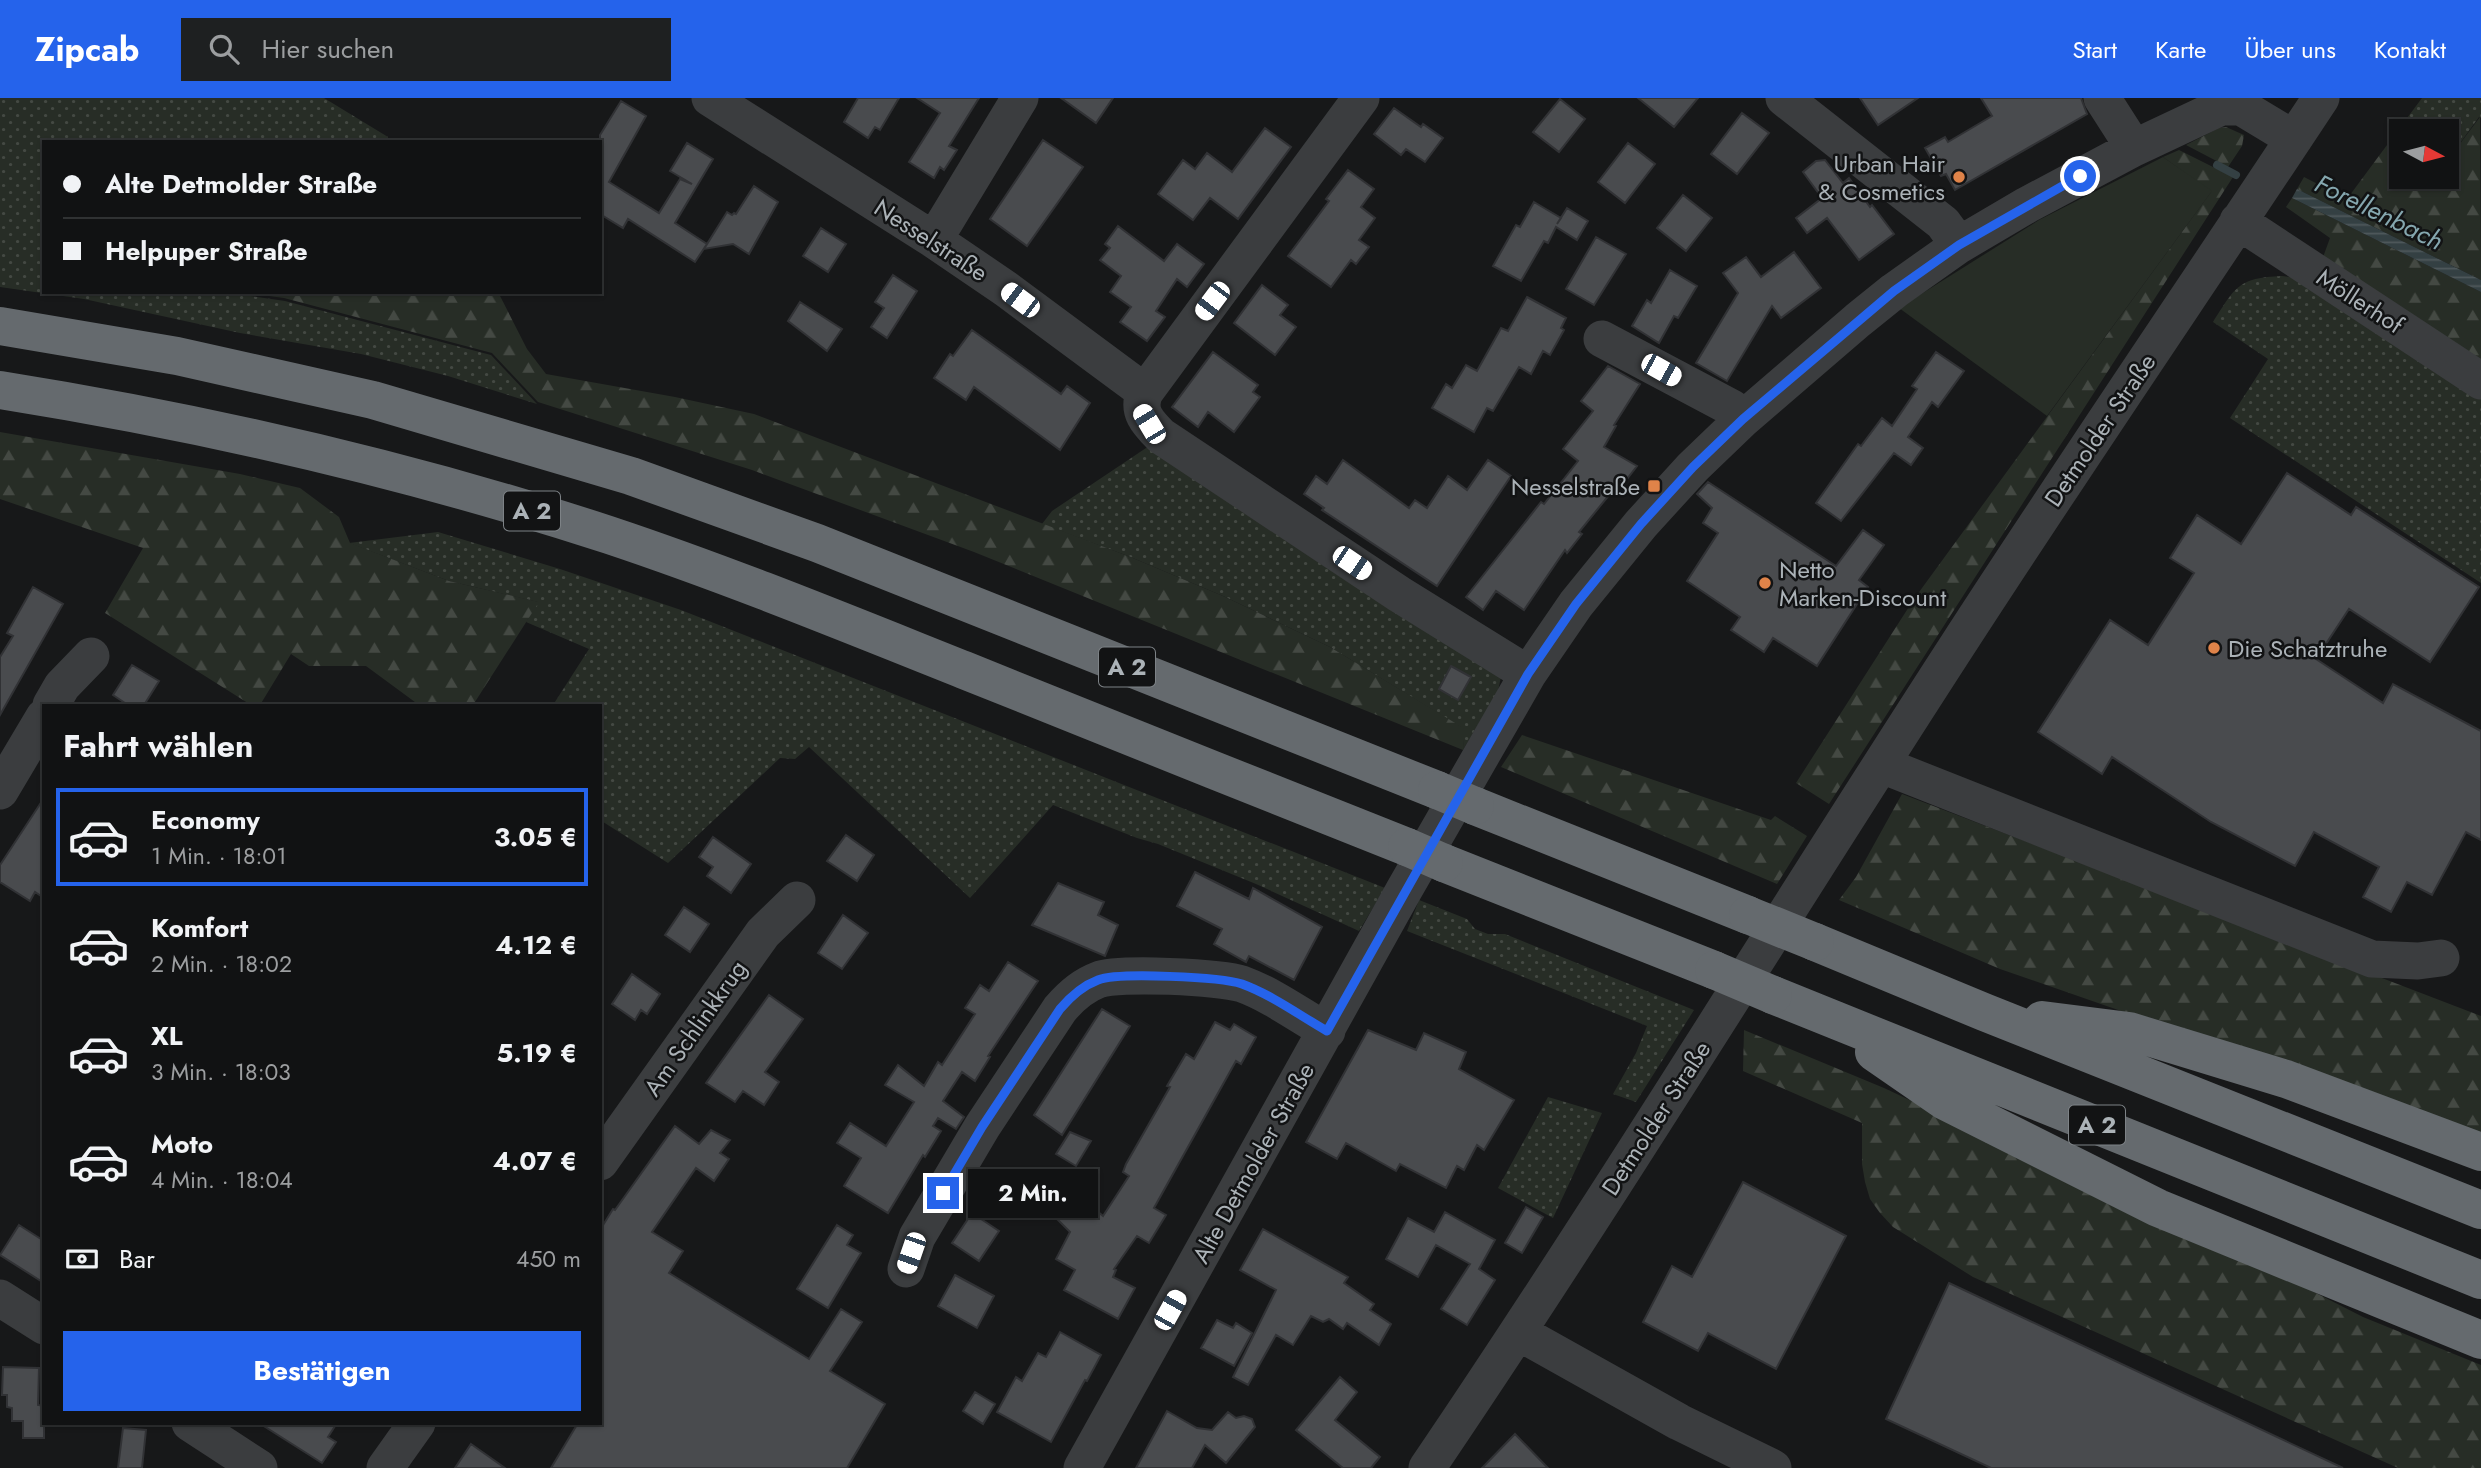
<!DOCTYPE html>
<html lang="de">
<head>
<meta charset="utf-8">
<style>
	:root { --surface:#111213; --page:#1e2021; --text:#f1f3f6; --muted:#9c9ea0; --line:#303233; --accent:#2563eb }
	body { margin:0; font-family:Jost,sans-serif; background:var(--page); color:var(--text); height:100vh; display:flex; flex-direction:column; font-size:26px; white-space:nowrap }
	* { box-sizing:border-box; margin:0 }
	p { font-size:23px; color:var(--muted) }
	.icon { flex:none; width:38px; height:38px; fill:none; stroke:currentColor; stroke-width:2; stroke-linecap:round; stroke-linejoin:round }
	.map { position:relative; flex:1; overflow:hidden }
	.details { position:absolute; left:42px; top:606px; width:560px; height:721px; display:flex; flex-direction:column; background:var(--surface); border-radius:0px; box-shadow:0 2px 5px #0004,0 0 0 2px var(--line) }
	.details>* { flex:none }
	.hud { position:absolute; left:42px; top:42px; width:560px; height:154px; border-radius:0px; box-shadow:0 2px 5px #0004,0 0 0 2px var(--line); display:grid; align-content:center; height:154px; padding:0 21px; background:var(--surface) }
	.needle { width:46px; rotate:97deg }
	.buttons { position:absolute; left:2389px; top:21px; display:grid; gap:14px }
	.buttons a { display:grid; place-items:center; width:70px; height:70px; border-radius:0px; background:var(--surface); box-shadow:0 2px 5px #0004,0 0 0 2px var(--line); font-size:35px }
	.end { position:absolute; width:32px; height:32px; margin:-16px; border:9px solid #2563eb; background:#fff; box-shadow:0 0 0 4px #fff }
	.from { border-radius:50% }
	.bubble { position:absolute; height:49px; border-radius:0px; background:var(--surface); box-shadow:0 2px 5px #0004,0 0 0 2px var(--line); font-size:23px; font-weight:700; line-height:49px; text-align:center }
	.car { position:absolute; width:21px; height:42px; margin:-21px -10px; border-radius:9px; box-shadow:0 0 5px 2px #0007; background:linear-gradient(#fff 24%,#345 0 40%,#fff 0 76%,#345 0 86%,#fff 0) }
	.hud b { display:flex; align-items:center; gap:24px; height:66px; font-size:26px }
	.hud b+b { border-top:2px solid var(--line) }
	.hud i { width:18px; height:18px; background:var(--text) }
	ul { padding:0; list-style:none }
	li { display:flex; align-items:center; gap:21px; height:98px; margin:0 14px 10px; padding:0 7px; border:4px solid transparent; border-radius:0px }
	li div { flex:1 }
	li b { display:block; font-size:26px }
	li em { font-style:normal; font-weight:700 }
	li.current { border-color:var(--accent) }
	li>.icon { width:63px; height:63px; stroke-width:1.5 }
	h2 { padding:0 21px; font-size:32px; line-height:84px }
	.pay { display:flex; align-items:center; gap:18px; height:77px; padding:0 21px; font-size:26px }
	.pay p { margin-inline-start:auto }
	.primary-button { display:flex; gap:14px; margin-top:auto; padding:14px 21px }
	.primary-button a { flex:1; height:80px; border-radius:0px; background:var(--accent); color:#fff; font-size:28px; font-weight:700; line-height:80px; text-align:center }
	header { display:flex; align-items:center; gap:42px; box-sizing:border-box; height:98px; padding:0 35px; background:var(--accent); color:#fff }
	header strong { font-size:33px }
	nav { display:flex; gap:38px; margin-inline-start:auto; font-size:24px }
	.search { width:490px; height:63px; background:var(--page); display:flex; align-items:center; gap:18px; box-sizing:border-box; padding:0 24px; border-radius:0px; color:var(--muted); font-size:26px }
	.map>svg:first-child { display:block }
	.grass { fill:url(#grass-dots) }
	.forest { fill:url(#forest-firs) }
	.park { fill:#272d26 }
	.water { fill:url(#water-rules) }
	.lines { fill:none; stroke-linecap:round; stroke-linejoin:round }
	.stream { stroke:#344043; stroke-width:8 }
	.building { fill:#494b4e; stroke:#313235; stroke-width:2 }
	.minor { stroke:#3b3d3f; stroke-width:37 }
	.highway { stroke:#656a6e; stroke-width:38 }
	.highway-bridge { stroke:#656a6e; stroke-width:38 }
	.route { stroke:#2563eb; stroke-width:9 }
	.poi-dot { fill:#df8349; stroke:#121314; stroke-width:2.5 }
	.labels { text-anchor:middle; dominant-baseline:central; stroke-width:5; stroke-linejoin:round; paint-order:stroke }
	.shield { fill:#121314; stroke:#7d8286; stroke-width:2 }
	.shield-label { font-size:23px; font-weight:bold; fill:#abb2b7 }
	.poi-label { font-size:24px; fill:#abb2b7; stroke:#121314; text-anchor:end }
	.street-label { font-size:24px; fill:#abb2b7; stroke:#121314 }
	.water-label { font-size:26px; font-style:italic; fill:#85a7af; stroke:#121314 }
</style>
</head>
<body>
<header>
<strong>Zipcab</strong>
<div class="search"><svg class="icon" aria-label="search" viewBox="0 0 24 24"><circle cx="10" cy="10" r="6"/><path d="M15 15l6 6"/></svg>Hier suchen</div>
<nav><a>Start</a><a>Karte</a><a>Über uns</a><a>Kontakt</a></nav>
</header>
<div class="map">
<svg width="2481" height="1370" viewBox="0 0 2481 1370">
	<defs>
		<pattern id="grass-dots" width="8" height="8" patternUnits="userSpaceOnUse" patternTransform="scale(1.75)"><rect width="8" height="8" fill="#272d26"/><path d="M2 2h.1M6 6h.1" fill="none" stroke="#444943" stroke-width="1.8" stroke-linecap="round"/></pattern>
		<pattern id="forest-firs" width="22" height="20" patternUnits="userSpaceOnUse" patternTransform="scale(1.75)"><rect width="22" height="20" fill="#272d26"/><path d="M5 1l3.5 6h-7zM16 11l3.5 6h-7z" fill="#444943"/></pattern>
		<pattern id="water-rules" width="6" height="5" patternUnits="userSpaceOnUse" patternTransform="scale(1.75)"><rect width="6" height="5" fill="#344043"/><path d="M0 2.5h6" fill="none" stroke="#4f595c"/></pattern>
	</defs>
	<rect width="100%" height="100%" fill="#171819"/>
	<path class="grass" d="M0,0H324L388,39L383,44H44V194H222L285,203L491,257L537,306L448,278L361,256L240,235L84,201L0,189Z
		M2422,0H2481V20L2479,19L2447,63L2446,33H2401V51L2390,43Z
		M2282,178L2296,180L2481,295V485L2230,320L2268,261L2213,224C2236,189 2237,180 2282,178Z
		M1152,346L1501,579L1498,593L1463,652L1464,631L1330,549L1223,498L1128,458L1042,426L1052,413Z
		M438,434L560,471L681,512L1385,790L1359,833L1256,786L1158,746L1137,740L1053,707L970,800L809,649L795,661L780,660L668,765L600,722V607H553L589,551L526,524L538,504L449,483L349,445Z
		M1419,802L1467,821L1475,831L1488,836H1505L1694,912L1636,1004L1613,996L1636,955L1647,928L1407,833Z
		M1548,999L1602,1015L1553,1120L1498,1090Z"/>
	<path class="forest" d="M2480,19L2481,182L2297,91L2304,79L2347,101L2390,43L2401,51V79H2446L2447,63Z
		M2226,29L2244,37L2242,48L2228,69L2186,47L2219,30Z
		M2179,52L2233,79L1829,706L1796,685L1914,501L2211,94L2163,59Z
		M2292,100L2481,194V268L2322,162L2330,140L2286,109Z
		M240,194H498L527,251L546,276L675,299L754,316L1128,458L1223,498L1330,549L1465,631L1463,652L974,454L752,372L538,304L492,255L284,200Z
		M0,334L240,376L300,390L339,419L350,445L449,483L539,504L473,607H419L366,568H309L291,556L260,607H251L105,515L143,450L0,401Z
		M1522,637L1771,722L1775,718L1807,738L1777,786L1501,669Z
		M1902,696L2481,918V1038L2000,871L1839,802L1856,779Z
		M1744,932L1884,990L2265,1169L2363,1219L2481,1267V1370H2398L1973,1179L1893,1129L1880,1115L1870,1101L1865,1084L1862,1066V1025L1743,973Z"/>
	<path class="park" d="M2163,59L2212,93L2047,318L1899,210L2039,122Z"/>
	<path class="water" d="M2297,91L2481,182V194L2292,100Z"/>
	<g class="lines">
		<path class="stream" d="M2217,67L2236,77"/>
	</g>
	<path class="building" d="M858,0H899L880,32L875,29L868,40L844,24Z
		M917,0H979L949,48L957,52L944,72L940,69L934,80L909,64L940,15Z
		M1061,0H1113L1096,25Z
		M1638,0H1698L1674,29Z
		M1860,0H1918L1878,27Z
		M1981,0H2081L2087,16L1955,92L1946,76L1941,78L1925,50L1945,39L1948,44L1992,18Z
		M1560,1L1585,21L1559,54L1533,34Z
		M621,3L646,18L609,84L659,115L680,81L692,86L670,73L687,45L713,61L675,125L707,146L695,164L628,121L623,130L600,116V37Z
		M1394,10L1421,29L1423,26L1443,40L1425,64L1406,51L1401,57L1374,36Z
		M1742,15L1769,35L1737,76L1711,56Z
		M1265,30L1291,49L1238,121L1210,100L1193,122L1158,96L1183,62L1195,71L1207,55L1232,74Z
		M1043,42L1083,69L1027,148L990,121Z
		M1628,45L1655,66L1625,105L1598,84Z
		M1825,62L1843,85L1849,80L1870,109L1872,107L1894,136L1859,162L1827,120L1807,135L1796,120L1822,100L1803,74L1816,63Z
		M1348,72L1374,91L1361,109L1375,120L1359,142L1369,149L1356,166L1351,162L1331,189L1288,158L1329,103L1326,101Z
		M754,88L778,104L749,156L733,146L704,151L727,114L732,117L734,115L736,116Z
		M1683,97L1712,120L1686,153L1657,130Z
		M1534,104L1561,120L1557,126L1567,110L1588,123L1577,142L1556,129L1548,145L1544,143L1521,183L1493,168L1516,127L1520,129Z
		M1118,128L1164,163L1177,146L1204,166L1187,189L1177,181L1156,213L1165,219L1147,243L1120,224L1131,209L1110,194L1121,178L1100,162L1110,150L1105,146Z
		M821,130L846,146L828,174L803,158Z
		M1596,139L1626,156L1594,207L1566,191Z
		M1794,154L1821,190L1781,220L1772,208L1727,283L1696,265L1738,195L1723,175L1746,159L1761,179Z
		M1670,172L1697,188L1678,220L1674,218L1659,245L1632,228L1647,202L1651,205Z
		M893,177L917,193L887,240L871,229L884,210L875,204Z
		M1262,187L1288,207L1280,217L1296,229L1275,257L1234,225Z
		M1527,199L1566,220L1561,230L1564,232L1550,257L1543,253L1531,276L1519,269L1493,313L1487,310L1474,334L1432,310L1446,286L1452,290L1466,267L1477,273L1501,230L1508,233Z
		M800,204L842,231L827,253L788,223Z
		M972,232L1061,296L1067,288L1090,305L1060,352L974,289L966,302L934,280L950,256L953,258Z
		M1213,254L1258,287L1253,294L1260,299L1234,334L1208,314L1198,329L1172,309Z
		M1936,254L1964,273L1938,309L1932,304L1908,339L1923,350L1911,367L1894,355L1841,423L1816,405L1858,346L1861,348L1882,320L1892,328L1917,291L1912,288Z
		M1608,268L1640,286L1614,327L1616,328L1604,349L1637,368L1617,394L1614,391L1579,434L1582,436L1567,455L1565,452L1524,512L1496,493L1483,512L1466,499L1541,404L1544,406L1578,363L1563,351L1593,313L1581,303Z
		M1343,362L1409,410L1415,402L1427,410L1448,378L1467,392L1488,362L1511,378L1437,488L1322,412L1324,410L1304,396L1316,378L1327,386Z
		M2287,375L2351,417L2356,409L2479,489L2430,564L2349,511L2316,561L2383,605L2393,586L2481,633V742L2466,734L2432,797L2407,784L2391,814L2363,799L2379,769L2314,734L2295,768L2211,724L2112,659L2102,676L2038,634L2110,522L2148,547L2194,475L2170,460L2197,417L2241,446Z
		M1708,384L1836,468L1863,432L1884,447L1859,482L1868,489L1817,568L1773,540L1764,554L1731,532L1740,519L1687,483L1718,435L1703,425L1712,410L1697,396Z
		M33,489L63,506L0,617V559L13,538L7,535Z
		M132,567L159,583L144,607H128L113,597Z
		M1451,568L1471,579L1458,602L1439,591Z
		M44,700V800L35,794L30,803L0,784V767Z
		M846,737L874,757L857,783L827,763Z
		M713,739L751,766L731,795L707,778L713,769L699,759Z
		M1195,774L1249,801L1253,790L1322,829L1294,882L1249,858L1246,864L1214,846L1222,831L1177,808Z
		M1058,785L1104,804L1098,817L1118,827L1105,858L1032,827Z
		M684,809L709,826L690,854L665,837Z
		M843,817L868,835L842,871L818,855Z
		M1008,864L1038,883L988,958L990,959L975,983L962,974L943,1003L964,1019L956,1031L938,1020L933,1028L941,1033L925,1059L923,1057L888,1115L844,1088L861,1060L837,1045L850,1025L886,1048L914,1004L885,987L898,967L924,988L938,964L942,967L975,916L965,910L980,887L989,893Z
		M632,876L660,896L647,916L641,912L635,922L612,906Z
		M769,897L803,921L765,974L779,984L764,1007L743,993L735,1004L706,985Z
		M1102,911L1130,928L1062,1037L1034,1017Z
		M1215,924L1230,932L1234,926L1256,939L1241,966L1236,963L1154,1110L1166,1117L1149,1145L1137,1138L1114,1171L1116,1172L1113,1179L1135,1190L1118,1221L1064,1192L1075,1172L1056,1161L1070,1134L1054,1118L1076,1095L1103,1118L1129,1078L1123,1074L1126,1066L1170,989L1167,988L1186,956L1194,961Z
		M1368,932L1416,952L1424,935L1466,954L1459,971L1514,1002L1484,1052L1477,1047L1464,1072L1457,1068L1446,1090L1400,1066L1396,1073L1346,1045L1337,1061L1306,1044Z
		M675,1028L699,1046L711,1032L730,1042L720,1055L729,1061L714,1083L696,1070L652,1134L683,1153L669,1175L809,1261L841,1211L862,1224L830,1273L885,1306L847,1370H551L578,1325H600V1132L613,1111L615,1112Z
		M1070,1034L1091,1043L1076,1068L1056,1056Z
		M1743,1084L1846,1138L1776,1271L1708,1235L1698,1253L1643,1224L1672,1168L1692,1179Z
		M1526,1109L1543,1119L1522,1155L1505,1145Z
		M1445,1114L1495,1142L1479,1171L1495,1182L1467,1227L1441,1211L1470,1166L1436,1147L1418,1179L1386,1161L1408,1120L1434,1134Z
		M972,1115L999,1133L979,1163L952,1145Z
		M19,1127L44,1143V1185L0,1157Z
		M837,1127L853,1137L847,1147L861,1155L828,1210L797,1191Z
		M1263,1131L1348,1179L1344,1185L1374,1206L1370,1212L1391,1226L1379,1247L1347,1225L1343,1231L1329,1221L1323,1224L1311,1218L1293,1247L1276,1237L1248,1287L1233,1279L1276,1192L1240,1172Z
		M955,1177L994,1198L977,1230L938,1208Z
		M1949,1185L2343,1370H1991L1886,1321Z
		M1217,1222L1233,1230L1236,1225L1252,1235L1234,1268L1201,1250Z
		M1060,1234L1101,1257L1087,1283L1085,1282L1051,1344L997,1314L1016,1279L1022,1283L1038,1255L1046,1259Z
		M3,1269L39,1270L38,1307L44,1308V1340H23V1323H12V1310L7,1309V1297H2Z
		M1340,1279L1357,1294L1335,1322L1380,1359L1371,1370H1343L1296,1332Z
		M975,1294L995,1306L983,1326L963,1313Z
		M1167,1313L1197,1330L1212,1332L1228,1314L1236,1320L1244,1318L1252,1321L1255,1329L1226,1365L1205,1347L1192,1370H1136Z
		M259,1325H337L328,1339L336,1344L322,1365Z
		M123,1330L146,1332L142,1370H118Z
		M1515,1336L1548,1370H1482Z
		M471,1346L505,1370H455Z"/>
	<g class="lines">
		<path class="minor" d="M710,0L934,142L1006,191L1145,294
			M1361,0L1145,294C1136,313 1148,325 1161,338L1399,496L1528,576
			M1784,0L1943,125L1959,147
			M2102,0L2134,50
			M2238,123L2481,283
			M934,142L1020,0
			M1602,241L1732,310L1743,321
			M51,607L62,588L91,558
			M1882,667L2372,861L2418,863L2441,860
			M0,693L44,619
			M600,1064L763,835L797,802
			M906,1171L917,1139L982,1029L1060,911C1071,898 1082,888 1098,882C1118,874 1221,879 1242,886C1272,897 1299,917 1327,933
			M0,1200L44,1228
			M1518,1234L1679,1324L1773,1370
			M190,1325L259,1370
			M385,1370L417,1325
			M1082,1370L1404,792L1528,576L1576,506L1641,426L1693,369L1743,321L1858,222L1894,193L1959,147L2027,107L2134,50L2221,9H2241L2294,41
			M1427,1370C1610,1100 1780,821 1957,548C2076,364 2200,183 2321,0"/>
		<path class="highway" d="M0,228L177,258L373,302L631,378L817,445L1437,692
			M0,292C207,325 410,372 609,437C729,477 846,525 964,572C1112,632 1259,690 1407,749
			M1475,708L1748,817
			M1444,765L1714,872
			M1815,844L1984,914L2481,1112
			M1773,897L2481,1182
			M2042,922L2129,933L2286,981L2481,1054
			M1874,954L1945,1003L2158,1110L2481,1242"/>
		<path class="highway-bridge" d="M1437,692L1475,708
			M1407,749L1444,765
			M1748,817L1815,844
			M1714,872L1773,897"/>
	</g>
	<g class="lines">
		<path class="route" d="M943,1095L982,1029L1060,911C1071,898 1082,888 1098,882C1118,874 1221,879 1242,886C1272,897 1299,917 1327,933L1528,576L1576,506L1641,426L1693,369L1743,321L1894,193L1959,147L2080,78"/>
	</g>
	<g class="poi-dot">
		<circle cx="1959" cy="79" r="7"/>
		<rect x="1647" y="381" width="14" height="14" rx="3.5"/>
		<circle cx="1765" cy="485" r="7"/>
		<circle cx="2214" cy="550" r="7"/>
	</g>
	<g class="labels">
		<g class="shield">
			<rect x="504" y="393.5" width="56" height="39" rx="5"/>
			<rect x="1099" y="549.5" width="56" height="39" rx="5"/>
			<rect x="2069" y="1007.5" width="56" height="39" rx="5"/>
		</g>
		<g class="shield-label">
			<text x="532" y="413">A 2</text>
			<text x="1127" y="569">A 2</text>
			<text x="2097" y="1027">A 2</text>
		</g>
		<g class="poi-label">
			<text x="1945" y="65">Urban Hair<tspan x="1945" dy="28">&amp; Cosmetics</tspan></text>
			<text x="1640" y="388">Nesselstraße</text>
			<text x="1779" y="471" text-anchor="start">Netto<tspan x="1779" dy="28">Marken-Discount</tspan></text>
			<text x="2228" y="550" text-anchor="start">Die Schatztruhe</text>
		</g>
		<g class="street-label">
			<text transform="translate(931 142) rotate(33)">Nesselstraße</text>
			<text transform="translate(2360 203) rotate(33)">Möllerhof</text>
			<text transform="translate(2100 332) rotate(-56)">Detmolder Straße</text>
			<text transform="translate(695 930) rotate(-55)">Am Schlinkkrug</text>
			<text transform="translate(1656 1020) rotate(-57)">Detmolder Straße</text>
			<text transform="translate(1253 1065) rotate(-61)">Alte Detmolder Straße</text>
		</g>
		<g class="water-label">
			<text transform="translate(2379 114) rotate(26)">Forellenbach</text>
		</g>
	</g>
</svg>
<div class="buttons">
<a><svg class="needle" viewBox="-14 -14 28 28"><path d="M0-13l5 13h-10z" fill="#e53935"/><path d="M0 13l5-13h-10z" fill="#9c9ea0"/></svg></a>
</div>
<i class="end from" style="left:2080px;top:78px"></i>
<i class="end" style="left:943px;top:1095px"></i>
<div class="bubble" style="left:968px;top:1071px;width:130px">2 Min.</div>
<i class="car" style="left:1020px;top:202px;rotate:307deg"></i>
<i class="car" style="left:1212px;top:203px;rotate:217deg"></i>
<i class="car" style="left:1661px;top:272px;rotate:119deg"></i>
<i class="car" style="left:1149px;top:326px;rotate:329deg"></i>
<i class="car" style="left:1352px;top:465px;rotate:124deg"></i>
<i class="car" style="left:911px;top:1155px;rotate:199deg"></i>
<i class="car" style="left:1170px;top:1212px;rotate:29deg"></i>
<div class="hud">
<b><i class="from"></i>Alte Detmolder Straße</b>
<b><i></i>Helpuper Straße</b>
</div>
<section class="details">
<h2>Fahrt wählen</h2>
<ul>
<li class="current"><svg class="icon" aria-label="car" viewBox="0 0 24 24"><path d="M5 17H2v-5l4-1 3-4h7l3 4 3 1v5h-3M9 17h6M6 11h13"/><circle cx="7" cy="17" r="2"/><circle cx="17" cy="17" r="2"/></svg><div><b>Economy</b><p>1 Min. · 18:01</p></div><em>3.05 €</em></li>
<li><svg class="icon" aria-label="car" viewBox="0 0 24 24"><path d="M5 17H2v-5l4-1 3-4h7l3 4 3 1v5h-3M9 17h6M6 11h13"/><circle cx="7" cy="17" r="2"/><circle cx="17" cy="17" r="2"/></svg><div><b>Komfort</b><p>2 Min. · 18:02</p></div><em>4.12 €</em></li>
<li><svg class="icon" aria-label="car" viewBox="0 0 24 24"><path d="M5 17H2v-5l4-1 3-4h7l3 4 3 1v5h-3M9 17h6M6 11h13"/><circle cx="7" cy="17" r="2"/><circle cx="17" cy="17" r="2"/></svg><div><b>XL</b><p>3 Min. · 18:03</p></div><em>5.19 €</em></li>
<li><svg class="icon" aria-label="car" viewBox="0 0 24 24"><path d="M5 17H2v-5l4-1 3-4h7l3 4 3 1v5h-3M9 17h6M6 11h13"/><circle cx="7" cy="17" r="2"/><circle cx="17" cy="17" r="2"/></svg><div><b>Moto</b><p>4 Min. · 18:04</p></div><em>4.07 €</em></li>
</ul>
<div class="pay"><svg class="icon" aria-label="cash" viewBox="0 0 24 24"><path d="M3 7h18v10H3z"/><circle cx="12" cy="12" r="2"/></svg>Bar<p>450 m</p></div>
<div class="primary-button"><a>Bestätigen</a></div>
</section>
</div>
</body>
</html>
